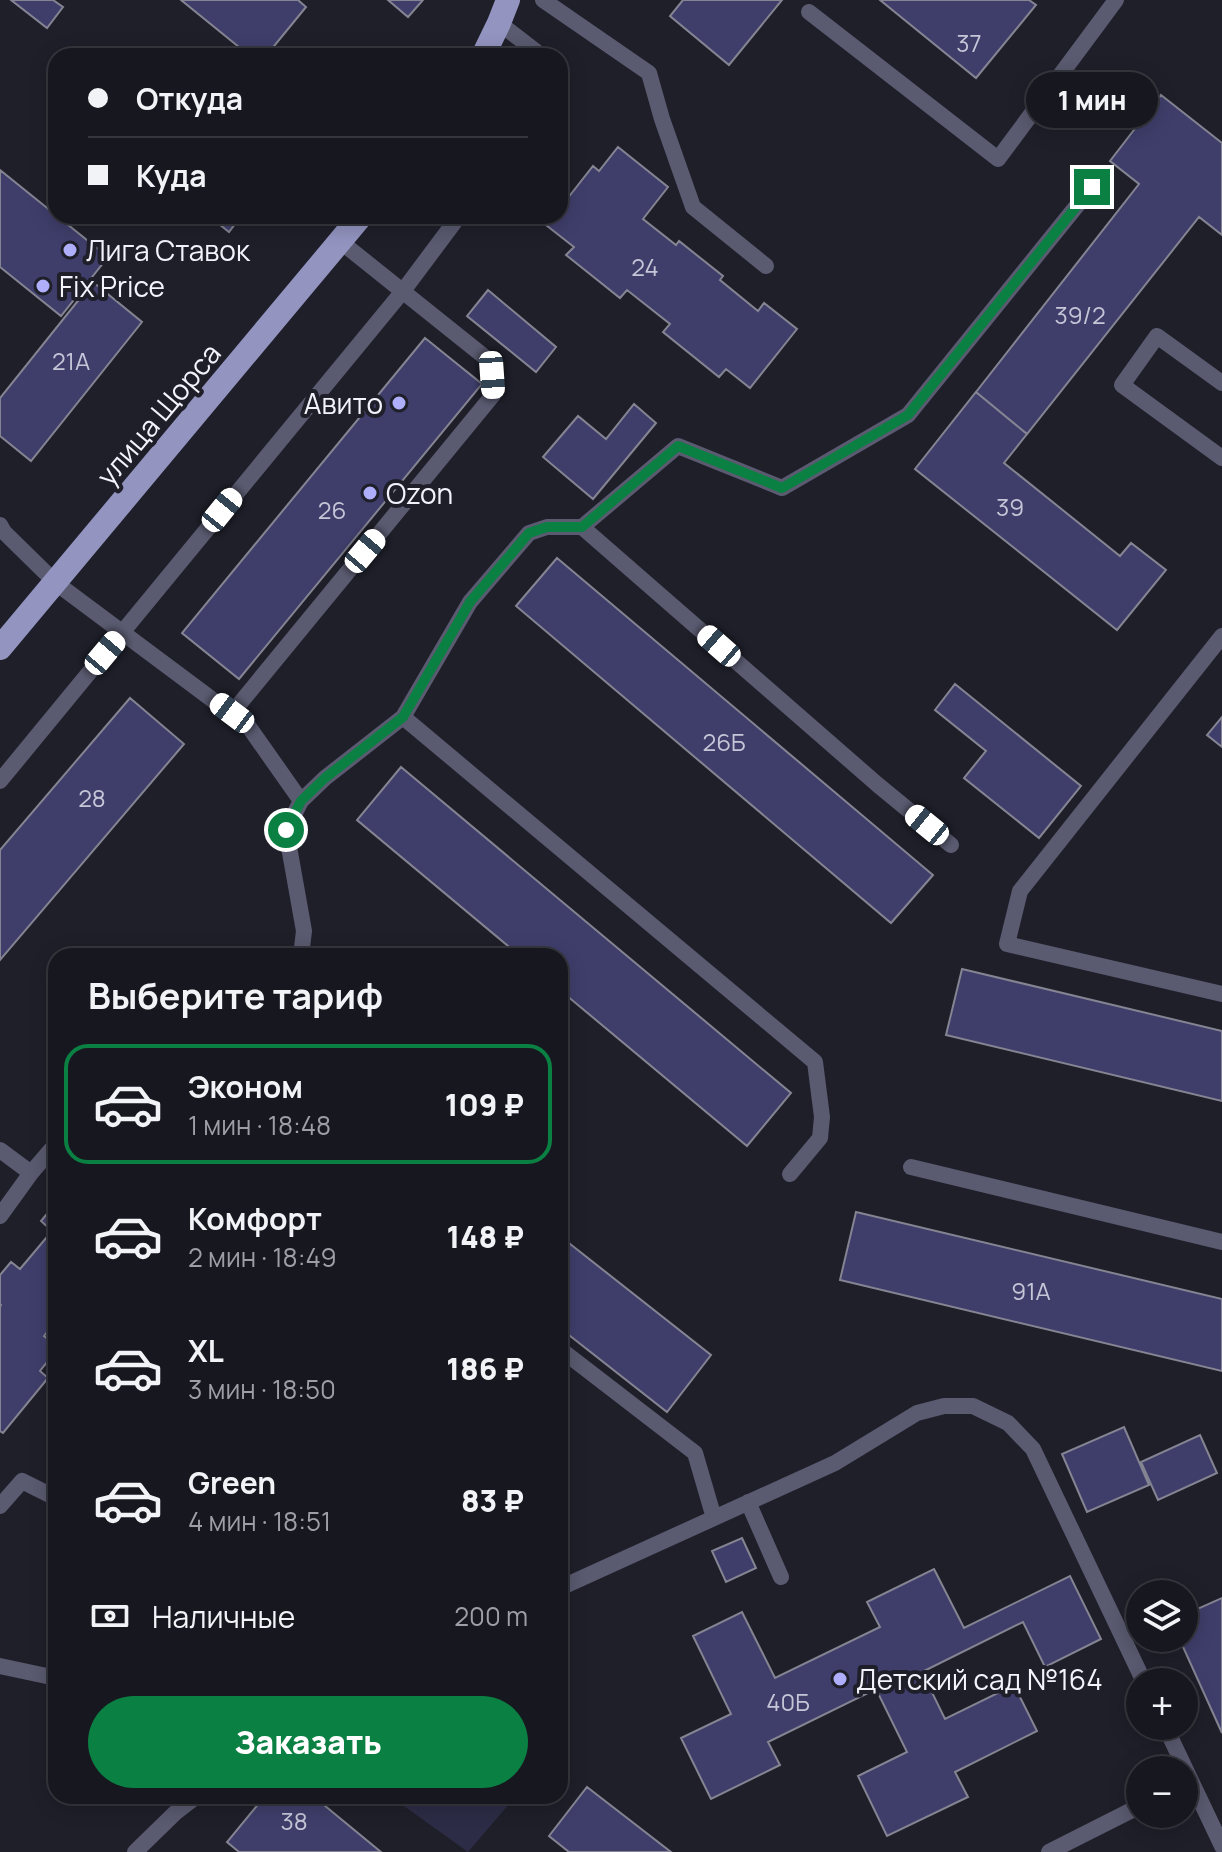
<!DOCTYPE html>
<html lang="ru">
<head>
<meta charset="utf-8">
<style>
	:root { --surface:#171720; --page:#202029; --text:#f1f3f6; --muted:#9e9fa5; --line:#36363e; --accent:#0b8043 }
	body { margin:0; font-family:Manrope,sans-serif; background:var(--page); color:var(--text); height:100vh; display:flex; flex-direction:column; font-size:30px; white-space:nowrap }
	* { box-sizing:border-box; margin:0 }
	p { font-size:26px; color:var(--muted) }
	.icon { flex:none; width:44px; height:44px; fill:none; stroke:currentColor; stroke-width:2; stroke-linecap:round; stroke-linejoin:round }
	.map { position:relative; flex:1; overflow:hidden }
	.panel { position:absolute; left:48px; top:948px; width:520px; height:856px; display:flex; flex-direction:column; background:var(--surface); border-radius:24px; box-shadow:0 4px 20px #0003,0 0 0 2px var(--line) }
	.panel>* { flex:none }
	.banner { position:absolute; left:48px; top:48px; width:520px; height:176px; border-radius:24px; box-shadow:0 4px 20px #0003,0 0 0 2px var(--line); display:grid; align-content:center; height:176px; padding:0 40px; background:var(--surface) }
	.fabs { position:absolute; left:1126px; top:1580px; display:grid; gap:16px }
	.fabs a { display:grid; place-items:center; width:72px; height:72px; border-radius:50%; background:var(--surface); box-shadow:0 4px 20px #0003,0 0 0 2px var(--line); font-size:40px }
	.end { position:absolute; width:36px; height:36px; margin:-18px; border:10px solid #0b8043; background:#fff; box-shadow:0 0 0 4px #fff }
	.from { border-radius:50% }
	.bubble { position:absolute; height:56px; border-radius:28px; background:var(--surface); box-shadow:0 4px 20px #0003,0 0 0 2px var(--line); font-size:26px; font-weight:800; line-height:56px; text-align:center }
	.car { position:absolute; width:24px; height:48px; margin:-24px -12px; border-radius:10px; box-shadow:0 0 6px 2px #0007; background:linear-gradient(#fff 24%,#345 0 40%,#fff 0 76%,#345 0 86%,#fff 0) }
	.banner b { display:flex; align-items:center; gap:28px; height:76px; font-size:30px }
	.banner b+b { border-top:2px solid var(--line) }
	.banner i { width:20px; height:20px; background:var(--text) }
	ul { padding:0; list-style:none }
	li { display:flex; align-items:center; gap:24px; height:120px; margin:0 16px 12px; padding:0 24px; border:4px solid transparent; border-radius:24px }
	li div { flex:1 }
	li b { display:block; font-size:30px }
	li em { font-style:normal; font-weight:800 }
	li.selected { border-color:var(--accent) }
	li>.icon { width:72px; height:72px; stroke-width:1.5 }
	h2 { padding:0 40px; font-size:36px; line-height:96px }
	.pay { display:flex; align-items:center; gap:20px; height:88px; padding:0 40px; font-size:30px }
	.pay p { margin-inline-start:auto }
	.cta { display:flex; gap:16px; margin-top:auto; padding:16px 40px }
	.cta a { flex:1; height:92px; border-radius:48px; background:var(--accent); color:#fff; font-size:32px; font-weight:800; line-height:92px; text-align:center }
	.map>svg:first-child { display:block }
	.green { fill:#2c2c46 }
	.building { fill:#3f3e6b; stroke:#848492; stroke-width:2 }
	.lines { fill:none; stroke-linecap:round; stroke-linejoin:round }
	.lane { stroke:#5a5a70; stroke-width:16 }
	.primary { stroke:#9394c0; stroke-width:24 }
	.route { stroke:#0b8043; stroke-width:10 }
	.poi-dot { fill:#aeaefa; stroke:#1f1f2a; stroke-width:3 }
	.labels { text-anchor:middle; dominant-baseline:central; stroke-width:8; stroke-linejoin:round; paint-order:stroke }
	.number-label { font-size:24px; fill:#c5c6d7 }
	.poi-label { font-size:28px; fill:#f2f3fb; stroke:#1f1f2a; text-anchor:start }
	.street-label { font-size:28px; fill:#f2f3fb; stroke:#1f1f2a }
</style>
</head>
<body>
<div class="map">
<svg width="1222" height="1852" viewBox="0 0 1222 1852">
	<rect width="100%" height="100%" fill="#1f1f2a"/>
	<path class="green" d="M390,1796H516L468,1852Z"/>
	<path class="building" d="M11,0H53L63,7L47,28Z
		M181,0H298L306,7L266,56H250Z
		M388,0H423L408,17Z
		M683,0H782L729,65L670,16Z
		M880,0H1029L1036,5L976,78Z
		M1161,95L1222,143V235L1199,217L1027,434L976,392L1139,184L1110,161Z
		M618,147L668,187L643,219L676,245L679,241L723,276L720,280L758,311L764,303L797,329L750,388L726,369L719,377L663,332L670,324L627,290L620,298L566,255L574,247L546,225L553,216H560V208L593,166L599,171Z
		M0,170L108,257L61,316L0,267Z
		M209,216H241L229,232Z
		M93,282L142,322L31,461L0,436V398Z
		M488,290L556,347L536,372L467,316Z
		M425,338L482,384L239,679L182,633Z
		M976,392L1027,434L1004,463L1120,556L1131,543L1166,570L1117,630L915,469Z
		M634,404L656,423L593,499L543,457L578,416L606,439Z
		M557,558L933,875L891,923L516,606Z
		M955,684L1081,786L1039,838L964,778L986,751L935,710Z
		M130,698L184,744L0,960V850Z
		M1222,717V747L1207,735Z
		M401,767L791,1093L747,1146L560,990V956H520L357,820Z
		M962,969L1222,1031V1101L946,1035Z
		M56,1203V1321L44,1336L56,1346V1351L40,1371L48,1378L3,1433L0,1431V1307L1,1305L0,1304V1275L11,1262L20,1269L52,1231L41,1221Z
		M856,1212L1222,1299V1371L840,1280Z
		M560,1236L711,1355L667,1412L560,1328Z
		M1124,1427L1149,1485L1087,1512L1062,1454Z
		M1200,1435L1217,1473L1158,1500L1141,1462Z
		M742,1538L756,1568L726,1582L712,1551Z
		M934,1569L964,1628L1070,1576L1101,1639L1045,1667L1023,1622L922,1672L945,1719L1014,1685L1037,1731L955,1772L968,1797L887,1836L858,1776L907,1752L876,1689L768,1742L780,1765L711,1799L681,1738L731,1714L693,1636L742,1612L775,1678L880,1627L867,1602Z
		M1222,1598V1733L1179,1638H1184V1615Z
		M587,1787L671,1852H569L549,1836Z
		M265,1796H286L289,1799L291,1796H313L381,1852H239L227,1842Z"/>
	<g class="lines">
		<path class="lane" d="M543,0L649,73L662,119L693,207L766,266
			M809,12L998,159L1116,0
			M499,23L542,56
			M1222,383L1157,336L1122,385L1222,458
			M0,525L4,532L56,583L249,727L301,801L286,830L304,931L301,956
			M582,527L678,446L782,488L908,415L1092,187
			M1222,636L1020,891L1007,944L1222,994
			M232,713L493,395L492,375L486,358L341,242
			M403,717L815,1062L822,1117L820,1138L790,1174
			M0,781L403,291L459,216
			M301,801L325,778L403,717L470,602L529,533L547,527H582L878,785L951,845
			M0,1150L31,1173
			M911,1167L1222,1242
			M0,1216L31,1173L56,1144
			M560,1349L695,1453L714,1518
			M748,1502L781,1577
			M0,1506L22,1481L56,1498
			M560,1588L835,1463L917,1413L944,1406H973L1008,1423L1033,1449L1144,1682
			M0,1666L56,1678
			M1165,1726L1222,1846
			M135,1852L175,1813L197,1796
			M1049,1852L1140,1806"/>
		<path class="primary" d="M483,56L499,23L508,0
			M0,648L361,216"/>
	</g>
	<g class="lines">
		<path class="route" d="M286,830L301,801L325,778L403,717L470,602L529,533L547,527H582L678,446L782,488L908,415L1092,187"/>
	</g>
	<g class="poi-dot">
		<circle cx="70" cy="250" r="8"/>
		<circle cx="43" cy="286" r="8"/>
		<circle cx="399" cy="403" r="8"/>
		<circle cx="370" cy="493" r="8"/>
		<circle cx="840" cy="1679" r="8"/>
	</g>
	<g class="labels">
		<g class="number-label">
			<text x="969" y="42">37</text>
			<text x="645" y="266">24</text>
			<text x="1080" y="314">39/2</text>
			<text x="71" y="360">21А</text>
			<text x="1010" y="506">39</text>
			<text x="332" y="509">26</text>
			<text x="724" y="741">26Б</text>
			<text x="92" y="797">28</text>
			<text x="1031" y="1290">91А</text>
			<text x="788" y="1701">40Б</text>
			<text x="294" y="1820">38</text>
		</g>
		<g class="poi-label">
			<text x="86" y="250">Лига Ставок</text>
			<text x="59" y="286">Fix Price</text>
			<text x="383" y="403" text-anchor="end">Авито</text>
			<text x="386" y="493">Ozon</text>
			<text x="856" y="1679">Детский сад №164</text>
		</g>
		<g class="street-label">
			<text transform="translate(158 414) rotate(-50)">улица Щорса</text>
		</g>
	</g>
</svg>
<div class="fabs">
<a><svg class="icon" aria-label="layers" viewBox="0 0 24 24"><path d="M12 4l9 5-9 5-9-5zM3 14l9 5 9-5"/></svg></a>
<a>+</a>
<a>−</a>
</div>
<i class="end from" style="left:286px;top:830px"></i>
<i class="end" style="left:1092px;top:187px"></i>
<div class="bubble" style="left:1026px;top:72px;width:132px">1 мин</div>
<i class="car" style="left:492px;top:375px;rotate:176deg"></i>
<i class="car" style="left:222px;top:510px;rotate:39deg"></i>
<i class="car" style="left:365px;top:551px;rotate:40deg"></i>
<i class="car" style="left:719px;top:646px;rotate:311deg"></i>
<i class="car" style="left:105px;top:653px;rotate:40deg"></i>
<i class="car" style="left:232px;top:713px;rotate:307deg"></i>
<i class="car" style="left:927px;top:825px;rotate:309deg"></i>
<div class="banner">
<b><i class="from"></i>Откуда</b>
<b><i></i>Куда</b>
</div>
<section class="panel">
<h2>Выберите тариф</h2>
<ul>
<li class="selected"><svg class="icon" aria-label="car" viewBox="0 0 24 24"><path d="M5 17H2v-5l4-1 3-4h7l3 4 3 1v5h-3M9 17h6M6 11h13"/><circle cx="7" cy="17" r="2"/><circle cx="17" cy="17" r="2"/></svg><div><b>Эконом</b><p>1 мин · 18:48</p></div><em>109 ₽</em></li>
<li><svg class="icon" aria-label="car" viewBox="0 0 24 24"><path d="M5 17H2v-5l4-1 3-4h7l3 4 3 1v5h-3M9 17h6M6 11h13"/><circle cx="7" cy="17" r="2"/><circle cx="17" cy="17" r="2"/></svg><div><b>Комфорт</b><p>2 мин · 18:49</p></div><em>148 ₽</em></li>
<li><svg class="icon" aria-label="car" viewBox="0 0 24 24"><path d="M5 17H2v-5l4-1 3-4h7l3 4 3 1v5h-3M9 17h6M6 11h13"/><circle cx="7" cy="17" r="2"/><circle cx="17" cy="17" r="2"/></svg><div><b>XL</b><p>3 мин · 18:50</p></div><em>186 ₽</em></li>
<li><svg class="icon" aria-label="car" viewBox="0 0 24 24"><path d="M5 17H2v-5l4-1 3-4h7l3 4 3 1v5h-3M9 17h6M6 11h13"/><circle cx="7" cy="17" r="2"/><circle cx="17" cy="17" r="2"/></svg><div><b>Green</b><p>4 мин · 18:51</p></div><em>83 ₽</em></li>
</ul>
<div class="pay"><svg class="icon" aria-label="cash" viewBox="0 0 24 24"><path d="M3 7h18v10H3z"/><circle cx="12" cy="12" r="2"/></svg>Наличные<p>200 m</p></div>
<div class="cta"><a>Заказать</a></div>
</section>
</div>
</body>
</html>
